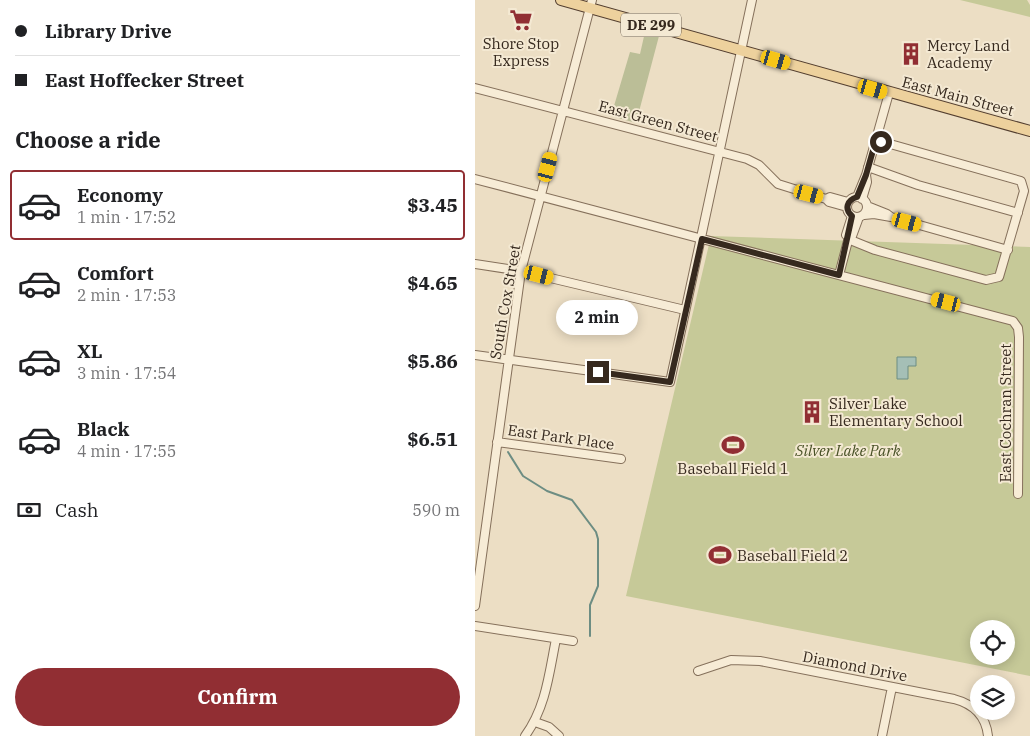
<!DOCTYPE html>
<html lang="en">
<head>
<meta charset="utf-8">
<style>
	:root { --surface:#fff; --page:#f6f6f6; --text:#202124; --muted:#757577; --line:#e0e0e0; --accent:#912e33 }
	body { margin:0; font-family:"IBM Plex Serif",serif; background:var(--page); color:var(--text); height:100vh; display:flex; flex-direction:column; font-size:19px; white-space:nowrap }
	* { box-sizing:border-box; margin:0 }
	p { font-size:16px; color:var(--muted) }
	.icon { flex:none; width:28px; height:28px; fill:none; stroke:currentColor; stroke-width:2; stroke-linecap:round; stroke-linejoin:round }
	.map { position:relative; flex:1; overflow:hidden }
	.panel { display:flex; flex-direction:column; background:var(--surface); width:475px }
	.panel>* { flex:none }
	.hud { display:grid; align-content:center; height:110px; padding:0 15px; background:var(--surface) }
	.fabs { position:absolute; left:495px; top:620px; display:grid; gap:10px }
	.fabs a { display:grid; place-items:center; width:45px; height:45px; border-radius:50%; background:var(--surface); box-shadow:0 2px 12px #0003; font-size:25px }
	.end { position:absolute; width:22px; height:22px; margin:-11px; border:6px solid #36291e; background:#fff; box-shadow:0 0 0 2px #fff }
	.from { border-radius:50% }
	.bubble { position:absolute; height:35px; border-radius:18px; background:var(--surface); box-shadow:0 2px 12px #0003; font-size:16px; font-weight:700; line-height:35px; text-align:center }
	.car { position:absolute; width:15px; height:30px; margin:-15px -8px; border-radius:6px; box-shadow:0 0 4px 1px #0007; background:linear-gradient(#f5c518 24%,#345 0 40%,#f5c518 0 76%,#345 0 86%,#f5c518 0) }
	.hud b { display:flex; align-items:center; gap:18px; height:48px; font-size:19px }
	.hud b+b { border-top:1px solid var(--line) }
	.hud i { width:12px; height:12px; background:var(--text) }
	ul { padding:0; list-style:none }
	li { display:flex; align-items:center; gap:15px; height:70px; margin:0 10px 8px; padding:0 5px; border:2px solid transparent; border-radius:5px }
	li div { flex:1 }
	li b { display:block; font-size:19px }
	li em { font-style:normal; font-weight:700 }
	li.current { border-color:var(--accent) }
	li>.icon { width:45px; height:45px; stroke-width:1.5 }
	h2 { padding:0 15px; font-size:22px; line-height:60px }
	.pay { display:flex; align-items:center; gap:12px; height:55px; padding:0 15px; font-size:19px }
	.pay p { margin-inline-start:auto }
	.cta { display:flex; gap:10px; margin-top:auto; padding:10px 15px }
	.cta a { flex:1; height:58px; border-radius:30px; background:var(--accent); color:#fff; font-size:20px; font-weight:700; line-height:58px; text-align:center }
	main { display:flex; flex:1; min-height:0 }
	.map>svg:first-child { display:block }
	.green { fill:#c6c998; fill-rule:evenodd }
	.cemetery { fill:#bbbe97 }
	.water { fill:#a5bfb6; stroke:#6d8d83 }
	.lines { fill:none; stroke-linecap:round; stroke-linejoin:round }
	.stream { stroke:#6d8d83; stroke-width:2 }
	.minor-casing { stroke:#85705b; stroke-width:10 }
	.major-casing { stroke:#533e2f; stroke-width:12 }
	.minor { stroke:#f7ecd6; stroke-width:8 }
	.major { stroke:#edd19d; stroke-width:10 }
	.route { stroke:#36291e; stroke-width:6 }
	.labels { text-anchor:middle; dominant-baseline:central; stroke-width:4; stroke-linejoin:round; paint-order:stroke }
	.shield { fill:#f4e9d3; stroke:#6f6354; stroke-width:1 }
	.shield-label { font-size:14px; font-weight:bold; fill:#36291e }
	.poi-label { font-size:15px; fill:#36291e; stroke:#f4e9d3; text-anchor:start }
	.street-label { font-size:15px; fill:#36291e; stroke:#f4e9d3 }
	.park-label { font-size:15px; font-style:italic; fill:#485126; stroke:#f4e9d3 }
</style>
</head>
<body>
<main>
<section class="panel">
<div class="hud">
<b><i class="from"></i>Library Drive</b>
<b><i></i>East Hoffecker Street</b>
</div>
<h2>Choose a ride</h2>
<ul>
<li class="current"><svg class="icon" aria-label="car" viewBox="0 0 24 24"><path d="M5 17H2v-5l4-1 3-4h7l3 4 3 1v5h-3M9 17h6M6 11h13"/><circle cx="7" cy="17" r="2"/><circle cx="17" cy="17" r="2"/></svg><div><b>Economy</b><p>1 min · 17:52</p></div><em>$3.45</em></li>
<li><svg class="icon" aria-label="car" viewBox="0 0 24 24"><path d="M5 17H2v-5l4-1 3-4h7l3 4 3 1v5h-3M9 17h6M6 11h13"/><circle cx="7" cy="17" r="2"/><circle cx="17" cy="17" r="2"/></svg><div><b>Comfort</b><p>2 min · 17:53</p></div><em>$4.65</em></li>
<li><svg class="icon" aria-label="car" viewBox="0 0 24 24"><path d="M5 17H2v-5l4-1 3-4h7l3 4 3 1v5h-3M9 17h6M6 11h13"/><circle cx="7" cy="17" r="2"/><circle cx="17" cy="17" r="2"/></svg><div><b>XL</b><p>3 min · 17:54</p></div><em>$5.86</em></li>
<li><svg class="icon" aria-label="car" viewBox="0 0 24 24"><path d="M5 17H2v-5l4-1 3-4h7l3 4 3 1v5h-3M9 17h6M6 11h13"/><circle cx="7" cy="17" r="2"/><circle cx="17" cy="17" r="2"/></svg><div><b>Black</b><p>4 min · 17:55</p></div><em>$6.51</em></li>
</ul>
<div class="pay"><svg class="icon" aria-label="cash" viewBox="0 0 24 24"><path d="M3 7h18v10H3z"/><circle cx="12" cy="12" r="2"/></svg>Cash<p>590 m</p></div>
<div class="cta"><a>Confirm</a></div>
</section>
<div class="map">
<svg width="555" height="736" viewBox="0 0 555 736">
	<rect width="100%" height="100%" fill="#ecdec4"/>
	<path class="green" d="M485,0H552L555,5V17Z
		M236,236L555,247V676L151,596ZM504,629H531V656H504Z"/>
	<path class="cemetery" d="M170,32L184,36L161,123L136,116L155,52L165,54Z"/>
	<path class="water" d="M422,357H441V366H433V379H422Z"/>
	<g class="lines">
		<path class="stream" d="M33,452L48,476L72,491L97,500L121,532L123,539V586L115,605V636"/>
		<defs>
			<path id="minor" d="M0,88L272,159L284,165L303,184L351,199
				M393,167L443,185L543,213
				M391,175L414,93
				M0,179L538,321L543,328L544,337L543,494
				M382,197L391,175L392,182L387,199
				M372 207a10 10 0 1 1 20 0a10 10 0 1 1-20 0Z
				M372,207L354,202L351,199L355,197L373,202
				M389,215L399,214L416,217L412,214L392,206
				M377,216L371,235L374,237L377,236L384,217
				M416,217L533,250
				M373,239L400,250L511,280L524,277L549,191L546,181L401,140
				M0,264L46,271L210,310
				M364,275L374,237
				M0,355L195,382L277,0
				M22,442L146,459
				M0,606L46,271L117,0
				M0,626L98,641
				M223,671L256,660L285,661L479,699C498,704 511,716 513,736
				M60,722L74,727L84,736
				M50,736C71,707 74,674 81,639
				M407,736L417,687"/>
			<path id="major" d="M86,0L555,131"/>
		</defs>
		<use href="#minor" class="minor-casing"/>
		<use href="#major" class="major-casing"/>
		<use href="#minor" class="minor"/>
		<use href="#major" class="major"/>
	</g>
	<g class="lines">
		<path class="route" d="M123,372L195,382L227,239L364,275L377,216C369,209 372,200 382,197L391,175L401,140L406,142"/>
	</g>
	<defs>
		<symbol id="supermarket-bare" viewBox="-9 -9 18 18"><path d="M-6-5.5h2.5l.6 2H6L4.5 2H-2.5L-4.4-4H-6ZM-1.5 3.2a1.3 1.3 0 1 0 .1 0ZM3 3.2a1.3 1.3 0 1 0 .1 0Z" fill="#912e33" stroke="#f4e9d3" stroke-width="2.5" paint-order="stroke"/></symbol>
		<symbol id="building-bare" viewBox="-9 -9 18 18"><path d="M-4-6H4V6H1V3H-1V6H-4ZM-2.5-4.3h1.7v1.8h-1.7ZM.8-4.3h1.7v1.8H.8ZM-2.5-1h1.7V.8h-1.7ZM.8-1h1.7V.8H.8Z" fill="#912e33" stroke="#f4e9d3" stroke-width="2.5" paint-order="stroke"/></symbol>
		<symbol id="stadium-bare" viewBox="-9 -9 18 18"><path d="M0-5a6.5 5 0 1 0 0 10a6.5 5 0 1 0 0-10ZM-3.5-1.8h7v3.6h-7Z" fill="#912e33" stroke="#f4e9d3" stroke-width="2.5" paint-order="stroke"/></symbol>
	</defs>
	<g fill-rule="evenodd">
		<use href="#supermarket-bare" x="30" y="4" width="32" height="32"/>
		<use href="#building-bare" x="420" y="38" width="32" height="32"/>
		<use href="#building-bare" x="321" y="396" width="32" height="32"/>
		<use href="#stadium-bare" x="242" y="429" width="32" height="32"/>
		<use href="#stadium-bare" x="229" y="539" width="32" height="32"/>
	</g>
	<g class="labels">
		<rect class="shield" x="146" y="13.5" width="60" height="23" rx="4"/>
		<g class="shield-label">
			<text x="176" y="25">DE 299</text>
		</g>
		<g class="poi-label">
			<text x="46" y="43" text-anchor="middle">Shore Stop<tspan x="46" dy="17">Express</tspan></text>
			<text x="452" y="45">Mercy Land<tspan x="452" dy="17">Academy</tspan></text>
			<text x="354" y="403">Silver Lake<tspan x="354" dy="17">Elementary School</tspan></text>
			<text x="258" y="468" text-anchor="middle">Baseball Field 1</text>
			<text x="262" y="555">Baseball Field 2</text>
		</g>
		<g class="street-label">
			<text transform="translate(483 96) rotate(15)">East Main Street</text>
			<text transform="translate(183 121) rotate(15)">East Green Street</text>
			<text transform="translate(30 302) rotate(-80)">South Cox Street</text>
			<text transform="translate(530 413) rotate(-90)">East Cochran Street</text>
			<text transform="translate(86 437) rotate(8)">East Park Place</text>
			<text transform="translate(380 666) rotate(11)">Diamond Drive</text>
		</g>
		<g class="park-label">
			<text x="373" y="450">Silver Lake Park</text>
		</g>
	</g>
</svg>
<div class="fabs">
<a><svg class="icon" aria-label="locate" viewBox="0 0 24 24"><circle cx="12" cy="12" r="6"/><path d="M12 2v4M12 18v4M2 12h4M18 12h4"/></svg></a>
<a><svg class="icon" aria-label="layers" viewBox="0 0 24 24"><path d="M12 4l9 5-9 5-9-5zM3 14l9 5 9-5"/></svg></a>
</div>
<i class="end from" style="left:406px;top:142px"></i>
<i class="end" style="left:123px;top:372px"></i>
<div class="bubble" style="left:81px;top:300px;width:82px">2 min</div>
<i class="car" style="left:301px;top:60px;rotate:106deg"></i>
<i class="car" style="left:398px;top:89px;rotate:106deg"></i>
<i class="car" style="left:73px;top:167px;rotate:15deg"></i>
<i class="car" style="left:334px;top:194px;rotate:105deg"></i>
<i class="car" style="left:432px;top:222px;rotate:105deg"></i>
<i class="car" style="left:64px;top:275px;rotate:104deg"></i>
<i class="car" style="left:471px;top:302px;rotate:284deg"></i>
</div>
</main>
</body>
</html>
